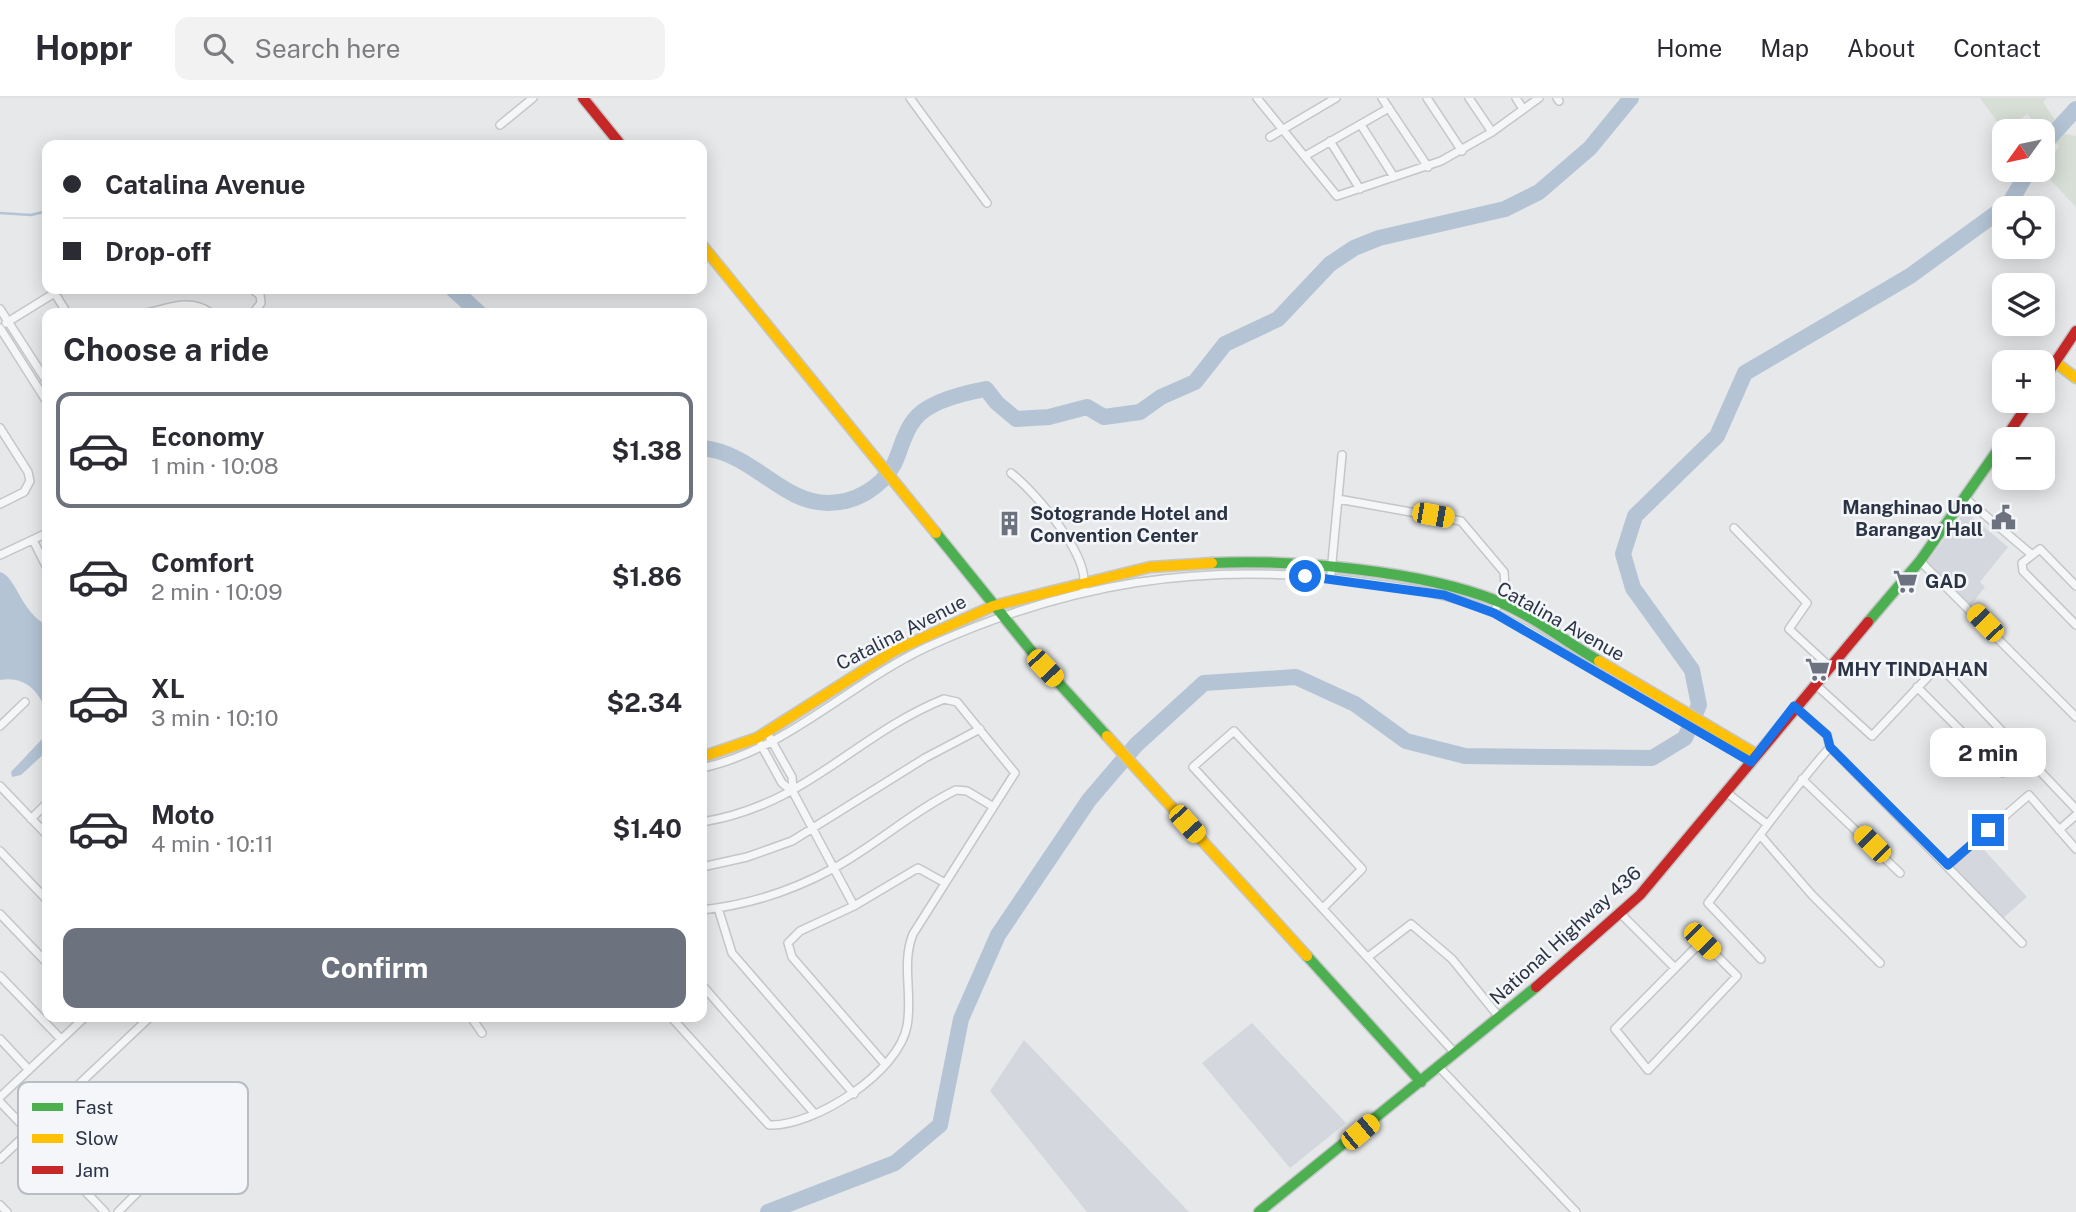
<!DOCTYPE html>
<html lang="en">
<head>
<meta charset="utf-8">
<style>
	:root { --surface:#fff; --page:#f2f2f3; --text:#2b2b33; --muted:#7c7c81; --line:#e1e1e2; --accent:#6c737f }
	body { margin:0; font-family:"Public Sans",sans-serif; background:var(--page); color:var(--text); height:100vh; display:flex; flex-direction:column; font-size:26px; white-space:nowrap }
	* { box-sizing:border-box; margin:0 }
	p { font-size:23px; color:var(--muted) }
	.icon { flex:none; width:38px; height:38px; fill:none; stroke:currentColor; stroke-width:2; stroke-linecap:round; stroke-linejoin:round }
	.map { position:relative; flex:1; overflow:hidden }
	.side { position:absolute; left:42px; top:210px; width:665px; height:714px; display:flex; flex-direction:column; background:var(--surface); border-radius:14px; box-shadow:0 4px 18px #0003 }
	.side>* { flex:none }
	.hud { position:absolute; left:42px; top:42px; width:665px; height:154px; border-radius:14px; box-shadow:0 4px 18px #0003; display:grid; align-content:center; height:154px; padding:0 21px; background:var(--surface) }
	.needle { width:46px; rotate:237deg }
	.fabs { position:absolute; left:1992px; top:21px; display:grid; gap:14px }
	.fabs a { display:grid; place-items:center; width:63px; height:63px; border-radius:14px; background:var(--surface); box-shadow:0 4px 18px #0003; font-size:35px }
	.end { position:absolute; width:32px; height:32px; margin:-16px; border:9px solid #1a73e8; background:#fff; box-shadow:0 0 0 4px #fff }
	.from { border-radius:50% }
	.bubble { position:absolute; height:49px; border-radius:14px; background:var(--surface); box-shadow:0 4px 18px #0003; font-size:23px; font-weight:700; line-height:49px; text-align:center }
	.car { position:absolute; width:21px; height:42px; margin:-21px -10px; border-radius:9px; box-shadow:0 0 5px 2px #0007; background:linear-gradient(#f5c518 24%,#345 0 40%,#f5c518 0 76%,#345 0 86%,#f5c518 0) }
	.hud b { display:flex; align-items:center; gap:24px; height:66px; font-size:26px }
	.hud b+b { border-top:2px solid var(--line) }
	.hud i { width:18px; height:18px; background:var(--text) }
	ul { padding:0; list-style:none }
	li { display:flex; align-items:center; gap:21px; height:116px; margin:0 14px 10px; padding:0 7px; border:4px solid transparent; border-radius:14px }
	li div { flex:1 }
	li b { display:block; font-size:26px }
	li em { font-style:normal; font-weight:700 }
	li.active { border-color:var(--accent) }
	li>.icon { width:63px; height:63px; stroke-width:1.5 }
	h2 { padding:0 21px; font-size:32px; line-height:84px }
	.cta { display:flex; gap:14px; margin-top:auto; padding:14px 21px }
	.cta a { flex:1; height:80px; border-radius:14px; background:var(--accent); color:#fff; font-size:28px; font-weight:700; line-height:80px; text-align:center }
	header { display:flex; align-items:center; gap:42px; box-sizing:border-box; height:98px; padding:0 35px; background:var(--surface); border-bottom:2px solid var(--line) }
	header strong { font-size:33px }
	nav { display:flex; gap:38px; margin-inline-start:auto; font-size:24px }
	.search { width:490px; height:63px; background:var(--page); display:flex; align-items:center; gap:18px; box-sizing:border-box; padding:0 24px; border-radius:14px; color:var(--muted); font-size:26px }
	.map>svg:first-child { display:block }
	.built { fill:#d4d7dd }
	.green { fill:#d6ded6 }
	.water { fill:#b4c4d5 }
	.lines { fill:none; stroke-linecap:round; stroke-linejoin:round }
	.stream { stroke:#b4c4d5; stroke-width:2.5 }
	.river { stroke:#b4c4d5; stroke-width:16 }
	.street-casing { stroke:#c4c6c8; stroke-width:10 }
	.fast-casing { stroke:#c4c6c8; stroke-width:13 }
	.slow-casing { stroke:#c4c6c8; stroke-width:13 }
	.jam-casing { stroke:#c4c6c8; stroke-width:13 }
	.street { stroke:#f5f6f7; stroke-width:7 }
	.fast { stroke:#4caf50; stroke-width:10 }
	.slow { stroke:#ffc107; stroke-width:10 }
	.jam { stroke:#c62828; stroke-width:10 }
	.route { stroke:#1a73e8; stroke-width:9 }
	.labels { text-anchor:middle; dominant-baseline:central; stroke-width:5; stroke-linejoin:round; paint-order:stroke }
	.poi-label { font-size:19px; font-weight:bold; fill:#2b3445; stroke:#f4f6f9; text-anchor:start }
	.street-label { font-size:19px; fill:#2b3445; stroke:#f4f6f9 }
	.key { fill:#f4f6f9; stroke:#b8bcc3; stroke-width:2 }
	.key-label { font-size:19px; fill:#2b3445 }
</style>
</head>
<body>
<header>
<strong>Hoppr</strong>
<div class="search"><svg class="icon" aria-label="search" viewBox="0 0 24 24"><circle cx="10" cy="10" r="6"/><path d="M15 15l6 6"/></svg>Search here</div>
<nav><a>Home</a><a>Map</a><a>About</a><a>Contact</a></nav>
</header>
<div class="map">
<svg width="2076" height="1114" viewBox="0 0 2076 1114">
	<rect width="100%" height="100%" fill="#e6e8ea"/>
	<path class="built" d="M1965,413L2008,449L1980,484L1985,489L1971,507L1926,466Z
		M1977,744L2027,799L2002,821L1952,767Z
		M1252,925L1346,1025L1290,1070L1202,965Z
		M1024,942L1189,1114H1087L990,993Z"/>
	<path class="green" d="M1980,0H2047L2043,4L2064,36L2076,38V109L2042,73L2059,48L2027,16L2004,33Z"/>
	<path class="water" d="M0,474C16,478 21,515 47,527V622C44,597 27,577 0,582Z
		M47,627V653L21,677L12,679L11,674L43,640Z"/>
	<g class="lines">
		<path class="stream" d="M0,115L31,117L47,113"/>
		<path class="river" d="M2042,48L2076,11
			M453,191L479,215
			M702,350C754,355 779,404 828,405C855,405 881,390 894,366C901,352 903,336 914,322C928,303 964,295 986,291L997,305L1016,321L1049,319L1087,309L1104,319L1140,314L1161,299L1195,284L1225,246L1278,221L1330,166L1354,150L1379,140L1505,111L1539,94L1590,50L1631,0
			M768,1114L895,1065L940,1027L961,921L998,837L1089,702L1136,647L1204,585L1296,579L1355,606L1406,643L1465,658L1652,660L1685,640L1699,607L1692,572L1633,490L1623,456L1635,418L1717,338L1745,275L1910,178L2009,106L2029,72"/>
		<defs>
			<path id="street" d="M910,0L987,105
				M1257,0L1337,98L1441,63L1492,34L1539,0
				M1382,0L1428,69
				M1427,0L1462,53
				M1469,0L1492,34
				M1516,0L1523,11
				M1557,0L1559,3
				M500,27L533,0
				M1361,27L1394,79
				M1270,39L1336,0
				M1330,43L1360,91
				M1305,58L1389,10
				M252,191L260,197L261,205L253,215
				M54,194L67,215
				M0,211L47,284
				M147,215C170,210 190,200 211,215
				M6,225L61,191
				M0,230L47,304
				M0,330L28,374L30,383L24,394L0,406
				M1011,375C1034,393 1092,459 1083,490
				M1338,401L1461,423L1504,474L1505,490L1494,515
				M1966,401L2031,456
				M1734,430L1807,505L1789,531L1830,569
				M34,444L47,470
				M0,457L47,435
				M1920,463L2076,619
				M1331,475L1342,357
				M2076,488L2040,451L2022,465L2023,473L2076,527
				M1815,586L1872,638L1939,567L2076,711
				M1917,589L2003,675
				M1795,609L1827,637L1830,649L2022,845
				M0,628L25,604
				M770,640L792,679L793,694
				M761,647L782,685L793,694L854,808
				M702,670C786,652 850,585 927,549C1068,485 1202,463 1355,483C1402,489 1450,495 1494,515C1527,529 1556,551 1588,569C1642,601 1697,631 1751,664
				M1802,681L1900,775
				M0,688L47,737
				M1726,694L1767,726
				M31,721L47,705
				M2059,732L2076,717
				M1761,738L1812,797L1880,865
				M0,753L47,802
				M1948,767L2029,697L2076,751
				M702,769L747,759L792,743L925,660L980,631
				M718,810L732,855L854,996
				M1323,810L1362,771L1234,633L1193,669L1455,955
				M702,812C747,807 794,792 834,770C876,747 913,713 956,692L967,693L992,708
				M0,816L47,865
				M1621,816L1675,870
				M1702,843L1737,878L1648,972L1615,931Z
				M1368,859L1411,826L1452,861L1499,919
				M1761,861L1708,805C1749,753 1786,699 1830,649
				M0,878L61,941
				M702,887L814,1015
				M471,919L482,935
				M671,919L769,1027C814,1029 899,974 907,928C913,898 901,865 913,836L1015,675L957,604L944,601C855,637 805,708 702,724
				M0,941L29,972
				M884,965L792,859L788,845L800,833L854,808L918,770L945,785
				M1439,969L1576,1114
				M0,999L85,919
				M0,1004L105,1114
				M0,1061L150,919
				M60,1067C74,1053 96,1020 117,1032L159,1073L118,1114
				M0,1107L7,1114"/>
			<path id="fast" d="M936,435L1045,570L1107,638
				M1212,465C1293,461 1422,473 1497,503C1532,517 1566,544 1599,563
				M1868,524L1920,463L2004,343
				M1307,858L1421,984
				M1259,1114L1536,889"/>
			<path id="slow" d="M702,147L936,435
				M2055,264L2076,280
				M1599,563L1756,656
				M1107,638L1307,858
				M702,659L757,640L894,553L993,508L1150,469L1212,465"/>
			<path id="jam" d="M583,0L621,47
				M2042,284L2076,233
				M2005,341L2030,303
				M1536,889L1640,797L1868,524"/>
		</defs>
		<use href="#street" class="street-casing"/>
		<use href="#fast" class="fast-casing"/>
		<use href="#slow" class="slow-casing"/>
		<use href="#jam" class="jam-casing"/>
		<use href="#street" class="street"/>
		<use href="#fast" class="fast"/>
		<use href="#slow" class="slow"/>
		<use href="#jam" class="jam"/>
	</g>
	<g class="lines">
		<path class="route" d="M1305,478L1444,497L1494,515L1751,664L1794,608L1827,637L1830,649L1948,767L1988,732"/>
	</g>
	<defs>
		<symbol id="civic-bare" viewBox="-9 -9 18 18"><path d="M-.6-6.5H3V-4.5H.6V-3L4-1V1h2V6H-6V1h2V-1L-.6-3ZM-1.2 2.5V6h2.4V2.5Z" fill="#6c737f" stroke="#f4f6f9" stroke-width="2.5" paint-order="stroke"/></symbol>
		<symbol id="building-bare" viewBox="-9 -9 18 18"><path d="M-4-6H4V6H1V3H-1V6H-4ZM-2.5-4.3h1.7v1.8h-1.7ZM.8-4.3h1.7v1.8H.8ZM-2.5-1h1.7V.8h-1.7ZM.8-1h1.7V.8H.8Z" fill="#6c737f" stroke="#f4f6f9" stroke-width="2.5" paint-order="stroke"/></symbol>
		<symbol id="supermarket-bare" viewBox="-9 -9 18 18"><path d="M-6-5.5h2.5l.6 2H6L4.5 2H-2.5L-4.4-4H-6ZM-1.5 3.2a1.3 1.3 0 1 0 .1 0ZM3 3.2a1.3 1.3 0 1 0 .1 0Z" fill="#6c737f" stroke="#f4f6f9" stroke-width="2.5" paint-order="stroke"/></symbol>
	</defs>
	<g fill-rule="evenodd">
		<use href="#civic-bare" x="1986" y="402" width="35" height="35"/>
		<use href="#building-bare" x="992" y="408" width="35" height="35"/>
		<use href="#supermarket-bare" x="1888" y="466" width="35" height="35"/>
		<use href="#supermarket-bare" x="1800" y="554" width="35" height="35"/>
	</g>
	<g class="labels">
		<g class="poi-label">
			<text x="1983" y="409" text-anchor="end">Manghinao Uno<tspan x="1983" dy="22">Barangay Hall</tspan></text>
			<text x="1030" y="415">Sotogrande Hotel and<tspan x="1030" dy="22">Convention Center</tspan></text>
			<text x="1925" y="483">GAD</text>
			<text x="1837" y="571">MHY TINDAHAN</text>
		</g>
		<g class="street-label">
			<text transform="translate(1561 523) rotate(29)">Catalina Avenue</text>
			<text transform="translate(901 534) rotate(-27)">Catalina Avenue</text>
			<text transform="translate(1565 837) rotate(-42)">National Highway 436</text>
		</g>
	</g>
	<rect x="18" y="984" width="230" height="112" rx="10" class="key"/>
	<rect x="32" y="1005" width="31" height="8" fill="#4caf50"/>
	<rect x="32" y="1036" width="31" height="9" fill="#ffc107"/>
	<rect x="32" y="1068" width="31" height="8" fill="#c62828"/>
	<g class="key-label">
		<text x="75" y="1016">Fast</text>
		<text x="75" y="1047">Slow</text>
		<text x="75" y="1079">Jam</text>
	</g>
</svg>
<div class="fabs">
<a><svg class="needle" viewBox="-14 -14 28 28"><path d="M0-13l5 13h-10z" fill="#e53935"/><path d="M0 13l5-13h-10z" fill="#7c7c81"/></svg></a>
<a><svg class="icon" aria-label="locate" viewBox="0 0 24 24"><circle cx="12" cy="12" r="6"/><path d="M12 2v4M12 18v4M2 12h4M18 12h4"/></svg></a>
<a><svg class="icon" aria-label="layers" viewBox="0 0 24 24"><path d="M12 4l9 5-9 5-9-5zM3 14l9 5 9-5"/></svg></a>
<a>+</a>
<a>−</a>
</div>
<i class="end from" style="left:1305px;top:478px"></i>
<i class="end" style="left:1988px;top:732px"></i>
<div class="bubble" style="left:1930px;top:630px;width:116px">2 min</div>
<i class="car" style="left:1433px;top:417px;rotate:100deg"></i>
<i class="car" style="left:1985px;top:525px;rotate:316deg"></i>
<i class="car" style="left:1045px;top:570px;rotate:137deg"></i>
<i class="car" style="left:1187px;top:726px;rotate:138deg"></i>
<i class="car" style="left:1872px;top:746px;rotate:315deg"></i>
<i class="car" style="left:1702px;top:843px;rotate:135deg"></i>
<i class="car" style="left:1360px;top:1034px;rotate:50deg"></i>
<div class="hud">
<b><i class="from"></i>Catalina Avenue</b>
<b><i></i>Drop-off</b>
</div>
<section class="side">
<h2>Choose a ride</h2>
<ul>
<li class="active"><svg class="icon" aria-label="car" viewBox="0 0 24 24"><path d="M5 17H2v-5l4-1 3-4h7l3 4 3 1v5h-3M9 17h6M6 11h13"/><circle cx="7" cy="17" r="2"/><circle cx="17" cy="17" r="2"/></svg><div><b>Economy</b><p>1 min · 10:08</p></div><em>$1.38</em></li>
<li><svg class="icon" aria-label="car" viewBox="0 0 24 24"><path d="M5 17H2v-5l4-1 3-4h7l3 4 3 1v5h-3M9 17h6M6 11h13"/><circle cx="7" cy="17" r="2"/><circle cx="17" cy="17" r="2"/></svg><div><b>Comfort</b><p>2 min · 10:09</p></div><em>$1.86</em></li>
<li><svg class="icon" aria-label="car" viewBox="0 0 24 24"><path d="M5 17H2v-5l4-1 3-4h7l3 4 3 1v5h-3M9 17h6M6 11h13"/><circle cx="7" cy="17" r="2"/><circle cx="17" cy="17" r="2"/></svg><div><b>XL</b><p>3 min · 10:10</p></div><em>$2.34</em></li>
<li><svg class="icon" aria-label="car" viewBox="0 0 24 24"><path d="M5 17H2v-5l4-1 3-4h7l3 4 3 1v5h-3M9 17h6M6 11h13"/><circle cx="7" cy="17" r="2"/><circle cx="17" cy="17" r="2"/></svg><div><b>Moto</b><p>4 min · 10:11</p></div><em>$1.40</em></li>
</ul>
<div class="cta"><a>Confirm</a></div>
</section>
</div>
</body>
</html>
